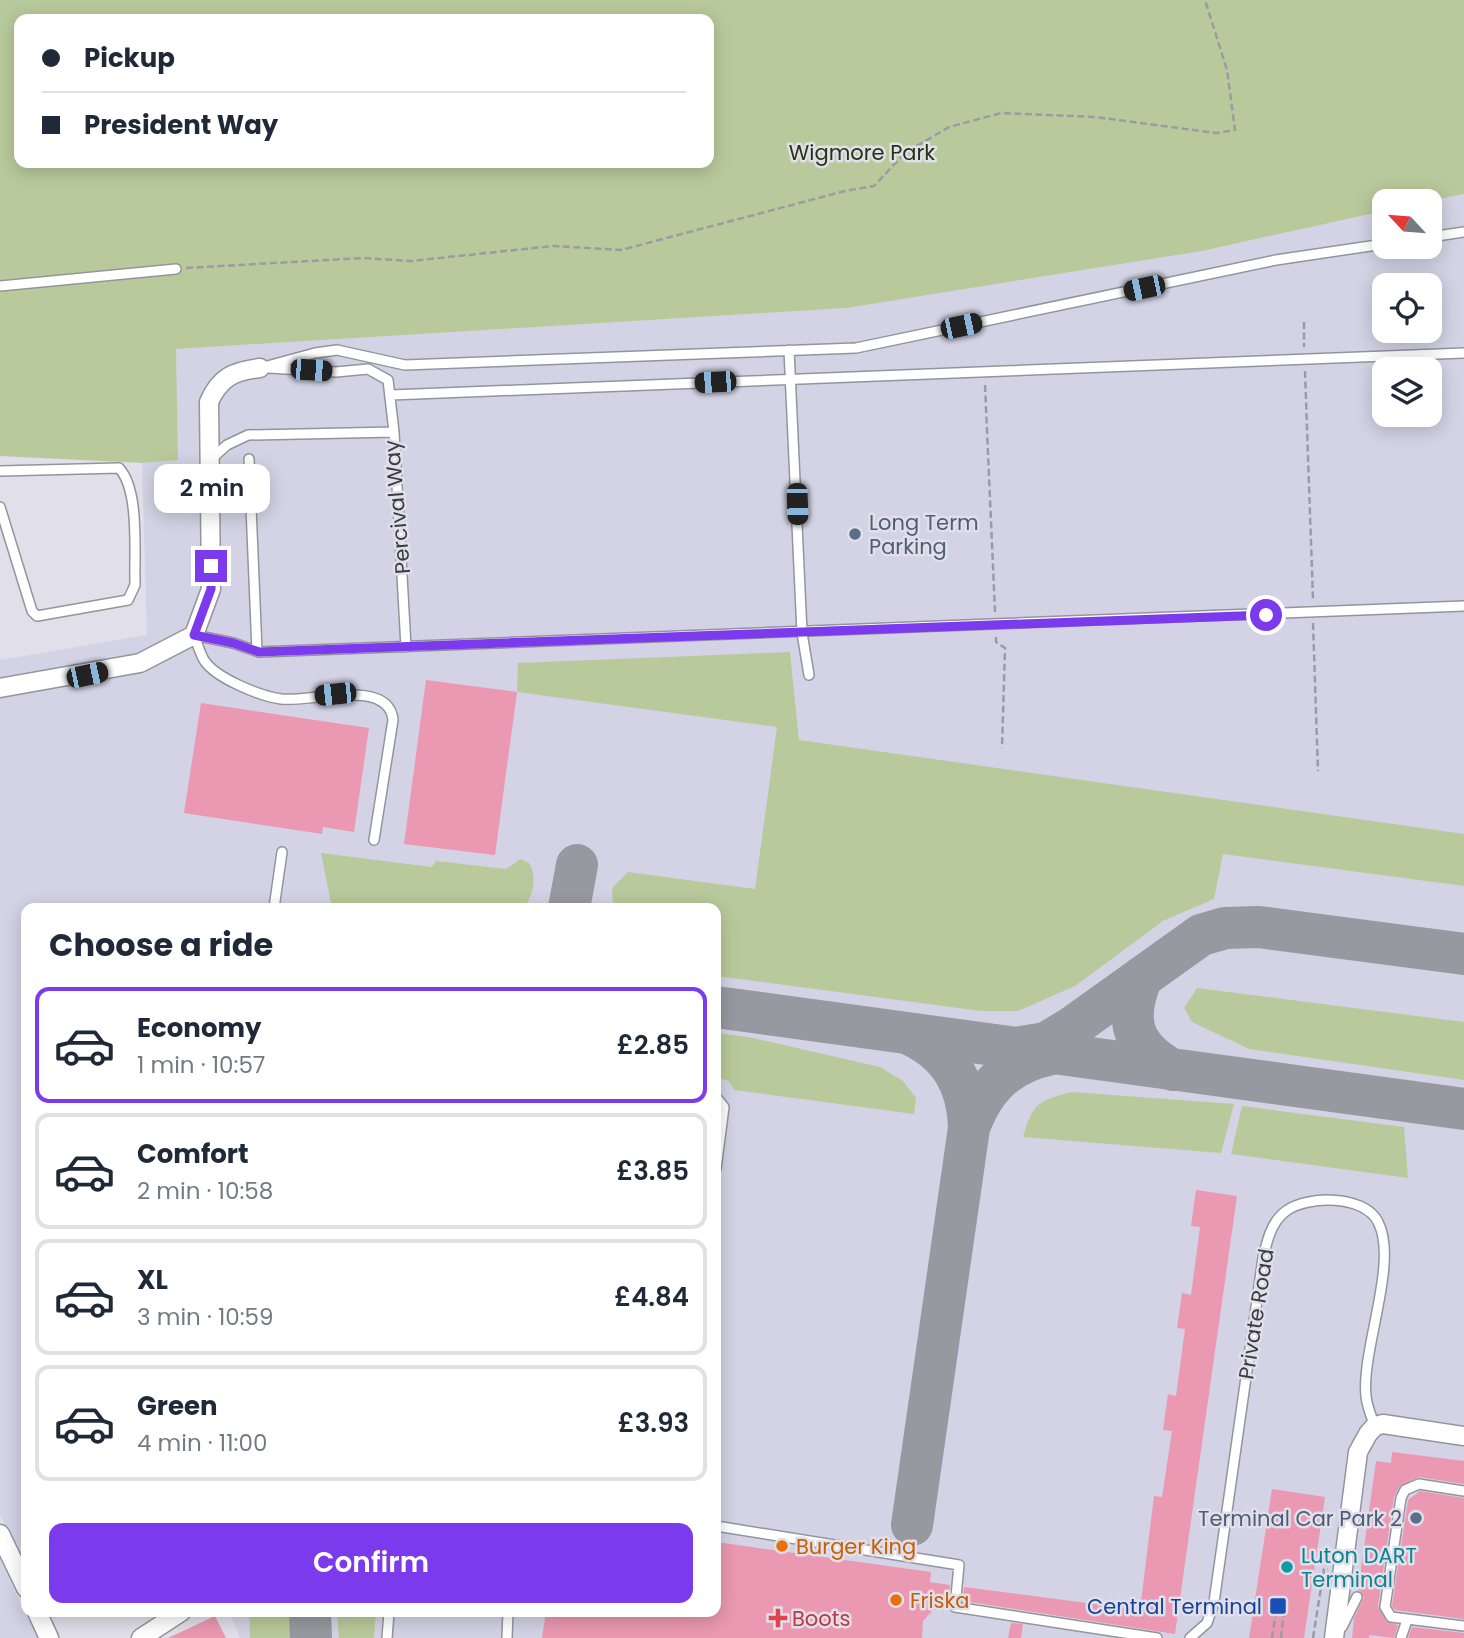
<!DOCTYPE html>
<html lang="en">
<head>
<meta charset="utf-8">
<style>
	:root { --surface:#fff; --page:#f6f6f7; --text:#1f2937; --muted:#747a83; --line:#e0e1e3; --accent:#7c3aed }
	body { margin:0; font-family:Poppins,sans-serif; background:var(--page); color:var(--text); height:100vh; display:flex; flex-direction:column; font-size:26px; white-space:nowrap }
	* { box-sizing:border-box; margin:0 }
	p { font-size:23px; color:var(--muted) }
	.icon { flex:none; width:38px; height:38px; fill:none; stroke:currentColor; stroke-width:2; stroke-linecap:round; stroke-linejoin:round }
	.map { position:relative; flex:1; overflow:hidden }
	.drawer { position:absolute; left:21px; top:903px; width:700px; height:714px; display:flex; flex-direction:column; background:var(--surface); border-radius:14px; box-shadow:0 4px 18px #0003 }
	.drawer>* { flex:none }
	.top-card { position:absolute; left:14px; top:14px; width:700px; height:154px; border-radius:14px; box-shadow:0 4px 18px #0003; display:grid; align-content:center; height:154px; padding:0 28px; background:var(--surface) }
	.needle { width:46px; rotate:296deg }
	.controls { position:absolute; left:1372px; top:189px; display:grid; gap:14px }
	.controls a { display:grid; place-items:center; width:70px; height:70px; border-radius:14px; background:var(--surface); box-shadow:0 4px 18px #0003; font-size:35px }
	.end { position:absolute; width:32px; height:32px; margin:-16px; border:9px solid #7c3aed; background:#fff; box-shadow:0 0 0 4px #fff }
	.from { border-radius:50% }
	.bubble { position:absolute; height:49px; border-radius:14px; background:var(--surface); box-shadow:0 4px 18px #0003; font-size:23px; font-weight:600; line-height:49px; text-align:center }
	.car { position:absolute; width:21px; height:42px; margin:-21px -10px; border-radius:9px; box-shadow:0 0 5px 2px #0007; background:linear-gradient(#222 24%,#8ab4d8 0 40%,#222 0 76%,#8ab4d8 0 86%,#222 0) }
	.top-card b { display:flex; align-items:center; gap:24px; height:66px; font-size:26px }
	.top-card b+b { border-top:2px solid var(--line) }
	.top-card i { width:18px; height:18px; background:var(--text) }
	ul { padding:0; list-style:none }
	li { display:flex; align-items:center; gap:21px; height:116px; margin:0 14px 10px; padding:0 14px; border:4px solid var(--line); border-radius:14px }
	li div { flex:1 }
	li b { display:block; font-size:26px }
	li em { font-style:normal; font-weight:600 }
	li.current { border-color:var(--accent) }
	li>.icon { width:63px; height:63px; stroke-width:1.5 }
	h2 { padding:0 28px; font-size:32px; line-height:84px }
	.button { display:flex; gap:14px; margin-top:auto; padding:14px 28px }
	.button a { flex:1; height:80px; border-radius:14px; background:var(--accent); color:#fff; font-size:28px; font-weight:600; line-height:80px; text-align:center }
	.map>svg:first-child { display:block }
	.built { fill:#d4d3e5; fill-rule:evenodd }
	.green { fill:#b8ca9b; fill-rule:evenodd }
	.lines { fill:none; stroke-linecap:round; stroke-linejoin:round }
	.taxiway { stroke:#9898a0; stroke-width:42 }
	.building { fill:#eb98b2 }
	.service-casing { stroke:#94949d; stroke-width:12 }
	.minor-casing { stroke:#94949d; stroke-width:21 }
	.path { stroke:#9c9ba3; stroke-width:2.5; stroke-dasharray:7 3.5; stroke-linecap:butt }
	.service { stroke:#fff; stroke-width:9 }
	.minor { stroke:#fff; stroke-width:18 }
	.route { stroke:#7c3aed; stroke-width:9 }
	.service-dot { fill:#5c6f8a; stroke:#e0dfea; stroke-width:2.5 }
	.food-dot { fill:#e8710a; stroke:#e0dfea; stroke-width:2.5 }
	.culture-dot { fill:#0f9aa8; stroke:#e0dfea; stroke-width:2.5 }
	.transit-dot { fill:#1a4fb4; stroke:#e0dfea; stroke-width:2.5 }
	.health-dot { fill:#e0444e; stroke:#e0dfea; stroke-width:2.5 }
	.labels { text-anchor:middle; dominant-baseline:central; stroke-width:5; stroke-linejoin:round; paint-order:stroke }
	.park-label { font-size:21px; fill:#283313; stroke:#e0dfea }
	.street-label { font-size:21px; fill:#3c3c40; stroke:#e0dfea }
	.service-label { font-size:21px; fill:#4e5e75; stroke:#e0dfea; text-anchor:start }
	.food-label { font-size:21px; fill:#c56008; stroke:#e0dfea; text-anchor:start }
	.culture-label { font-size:21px; fill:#0d838f; stroke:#e0dfea; text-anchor:start }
	.transit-label { font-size:21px; fill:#164399; stroke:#e0dfea; text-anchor:end }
	.health-label { font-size:21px; fill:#be3a42; stroke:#e0dfea; text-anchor:start }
</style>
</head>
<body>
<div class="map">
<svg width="1464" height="1638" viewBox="0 0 1464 1638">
	<rect width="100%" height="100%" fill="#e0dfea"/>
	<path class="built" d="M1464,194V1638H240L229,1612H716V908H26V1565L0,1515V660L147,635L142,463L178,460L175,349L847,308L1202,251L1384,211V247H1430V201ZM1384,285H1430V331H1384ZM1384,369H1430V415H1384Z
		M0,1559L22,1607L38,1638H0Z"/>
	<path class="green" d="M0,0H1464V194L1430,201H1384V211L1202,251L847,308L176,349L178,460L142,463L0,456ZM19,19H709V163H19Z
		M790,652L799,740L1464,834V886L1223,854L1214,899L1163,921L1075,986L1018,1011H981L716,976V908H613L612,888L628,872L755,889L777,727L517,692L518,663Z
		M321,853L432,867L436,861L506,869L521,859L529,863C538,878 533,894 524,908H332Z
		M1197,988L1464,1022V1080L1249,1049L1192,1022L1184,1008Z
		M716,1033L749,1037L880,1067L903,1081L916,1098L914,1114L734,1090L729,1081L716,1077Z
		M1072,1092L1234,1104L1221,1153L1023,1137C1033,1103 1037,1101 1072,1092Z
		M1242,1106L1404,1127L1408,1178L1231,1154Z
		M249,1612H290L292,1638H250Z
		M337,1612H376L374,1638H339Z"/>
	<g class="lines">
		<path class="taxiway" d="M569,908L577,865
			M1142,977C1124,1020 1131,1047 1173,1070
			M716,1007L1464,1109
			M909,1034C950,1053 968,1084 969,1128L912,1525
			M1021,1047L1046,1043L1071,1028L1201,935L1225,928L1259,927L1464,954
			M969,1128C984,1086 1008,1063 1052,1054
			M310,1612L311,1638"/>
	</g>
	<path class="building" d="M426,680L517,692L495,855L404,844Z
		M201,703L369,728L354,832L323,827L322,834L184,813Z
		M1196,1190L1237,1196L1175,1634L963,1601L964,1587L1140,1610L1154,1496L1162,1497L1172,1431L1163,1430L1168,1394L1176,1396L1185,1329L1177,1328L1182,1293L1191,1295L1200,1227L1191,1226Z
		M1392,1452L1464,1461V1484L1419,1477L1399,1487L1394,1497L1378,1606L1387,1622L1398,1625L1394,1638L1369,1635V1638H1352L1354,1618L1364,1597L1358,1590L1376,1461L1391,1463Z
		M1272,1489L1325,1497L1304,1638H1249Z
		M1420,1491L1464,1498V1619L1395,1610L1392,1606L1408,1500Z
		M716,1542L931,1572L930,1582L950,1585L948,1609L933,1610L923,1621L922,1638H542L546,1612L599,1614L600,1612H716Z
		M215,1616L226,1638H168Z
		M1011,1623L1023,1624L1021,1638H1008Z
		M1412,1627L1464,1633V1638H1408Z"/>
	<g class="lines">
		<defs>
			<path id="service" d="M1430,237L1464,232
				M0,286L176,269
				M789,350L802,633L809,675
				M260,368L315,353L337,350L405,365L856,348L1276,260L1384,244
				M269,368L336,372L368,369L388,380L394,432L406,647
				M391,395L1464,353
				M211,459L227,445L248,435L394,432
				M249,459L257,651
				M0,471L119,468C140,490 134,554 135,585L128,600L37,616L32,611L0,507
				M194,635L233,643L259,652L1464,606
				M194,635C197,643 200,653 204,660C215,678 260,696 281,699C308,703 389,677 393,720L374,840
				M274,908L282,852
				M716,1097L724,1107L716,1169
				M1464,1491L1419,1484L1405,1490L1401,1498L1385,1607L1391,1617L1464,1626
				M716,1526L959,1565L955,1607L1157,1638
				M1342,1627L1357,1597
				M387,1638L389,1612
				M507,1638L508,1612
				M1190,1638L1207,1623L1214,1602L1263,1258C1267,1241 1271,1222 1286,1211C1308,1195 1365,1195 1378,1222C1399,1262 1361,1350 1366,1396C1367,1407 1371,1416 1375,1426
				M1401,1638L1407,1620"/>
			<path id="minor" d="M0,688L140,663L194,635L211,589L209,402C220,377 234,371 260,368
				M0,1534L26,1588
				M37,1612L49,1638
				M141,1638L181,1612
				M1334,1638L1358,1452L1368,1434L1375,1426L1383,1424L1464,1436"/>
		</defs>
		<use href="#service" class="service-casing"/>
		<use href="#minor" class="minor-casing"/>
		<path class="path" d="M186,268L363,258L411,261L553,246L621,250L845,191L874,186L905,153L949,127L1001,113L1095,117L1216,133L1235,130L1227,70L1205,0
			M1304,322V347
			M1305,371L1313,599
			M985,385L995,612
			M1313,623L1318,771
			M996,637V642L1005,648L1002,748
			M1272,1638L1278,1599
			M1281,1638L1285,1600
			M1313,1638L1324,1569H1328"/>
		<use href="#service" class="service"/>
		<use href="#minor" class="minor"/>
	</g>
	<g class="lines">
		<path class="route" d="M211,566V589L194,635L233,643L259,652L1266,615"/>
	</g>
	<g class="service-dot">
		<circle cx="855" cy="534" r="7"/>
		<circle cx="1416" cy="1518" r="7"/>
	</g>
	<g class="food-dot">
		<circle cx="782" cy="1546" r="7"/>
		<circle cx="896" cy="1600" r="7"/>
	</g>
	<circle class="culture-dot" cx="1287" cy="1567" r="7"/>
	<rect class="transit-dot" x="1269" y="1597" width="18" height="18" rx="3.5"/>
	<path class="health-dot" d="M774.5 1607.5h7v7h7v7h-7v7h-7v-7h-7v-7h7z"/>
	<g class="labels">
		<g class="park-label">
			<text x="862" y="152">Wigmore Park</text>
		</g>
		<g class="street-label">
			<text transform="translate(397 507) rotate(-95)">Percival Way</text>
			<text transform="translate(1256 1314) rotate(-81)">Private Road</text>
		</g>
		<g class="service-label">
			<text x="869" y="522">Long Term<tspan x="869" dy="24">Parking</tspan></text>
			<text x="1402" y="1518" text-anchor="end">Terminal Car Park 2</text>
		</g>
		<g class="food-label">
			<text x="796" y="1546">Burger King</text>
			<text x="910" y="1600">Friska</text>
		</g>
		<g class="culture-label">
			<text x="1301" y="1555">Luton DART<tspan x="1301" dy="24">Terminal</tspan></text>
		</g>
		<g class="transit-label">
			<text x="1262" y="1606">Central Terminal</text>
		</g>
		<g class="health-label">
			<text x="792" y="1618">Boots</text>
		</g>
	</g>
</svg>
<div class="controls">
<a><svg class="needle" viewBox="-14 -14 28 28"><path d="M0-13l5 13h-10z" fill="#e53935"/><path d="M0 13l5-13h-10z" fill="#747a83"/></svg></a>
<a><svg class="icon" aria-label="locate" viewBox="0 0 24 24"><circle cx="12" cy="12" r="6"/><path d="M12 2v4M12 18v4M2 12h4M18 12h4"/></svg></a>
<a><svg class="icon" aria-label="layers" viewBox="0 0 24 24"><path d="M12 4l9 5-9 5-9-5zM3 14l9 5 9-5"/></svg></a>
</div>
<i class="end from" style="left:1266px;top:615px"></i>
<i class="end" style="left:211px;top:566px"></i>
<div class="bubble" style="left:154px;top:464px;width:116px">2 min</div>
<i class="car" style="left:1144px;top:288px;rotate:258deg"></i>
<i class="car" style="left:961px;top:326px;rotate:78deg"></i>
<i class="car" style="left:311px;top:370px;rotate:94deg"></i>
<i class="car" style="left:715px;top:382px;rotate:267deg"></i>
<i class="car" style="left:797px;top:504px;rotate:178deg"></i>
<i class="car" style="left:87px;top:675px;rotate:78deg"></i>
<i class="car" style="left:335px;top:694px;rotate:264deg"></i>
<div class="top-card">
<b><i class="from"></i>Pickup</b>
<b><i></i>President Way</b>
</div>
<section class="drawer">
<h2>Choose a ride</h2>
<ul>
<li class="current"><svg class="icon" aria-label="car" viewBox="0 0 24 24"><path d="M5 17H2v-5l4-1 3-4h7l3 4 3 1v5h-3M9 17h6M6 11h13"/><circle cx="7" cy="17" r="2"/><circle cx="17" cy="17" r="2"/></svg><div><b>Economy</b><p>1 min · 10:57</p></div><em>£2.85</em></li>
<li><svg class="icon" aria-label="car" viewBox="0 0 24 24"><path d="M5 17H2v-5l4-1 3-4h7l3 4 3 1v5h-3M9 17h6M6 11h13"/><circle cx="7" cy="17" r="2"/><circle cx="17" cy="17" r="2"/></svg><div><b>Comfort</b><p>2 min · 10:58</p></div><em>£3.85</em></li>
<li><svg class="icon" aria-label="car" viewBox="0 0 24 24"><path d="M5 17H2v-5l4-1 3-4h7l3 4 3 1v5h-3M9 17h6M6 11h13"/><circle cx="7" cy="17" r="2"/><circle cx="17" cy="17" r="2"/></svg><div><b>XL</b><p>3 min · 10:59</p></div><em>£4.84</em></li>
<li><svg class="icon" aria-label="car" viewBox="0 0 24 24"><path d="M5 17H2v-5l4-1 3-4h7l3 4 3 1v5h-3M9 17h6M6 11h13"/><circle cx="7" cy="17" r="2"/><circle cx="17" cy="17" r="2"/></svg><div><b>Green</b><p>4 min · 11:00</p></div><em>£3.93</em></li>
</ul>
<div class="button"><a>Confirm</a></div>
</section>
</div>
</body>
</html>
